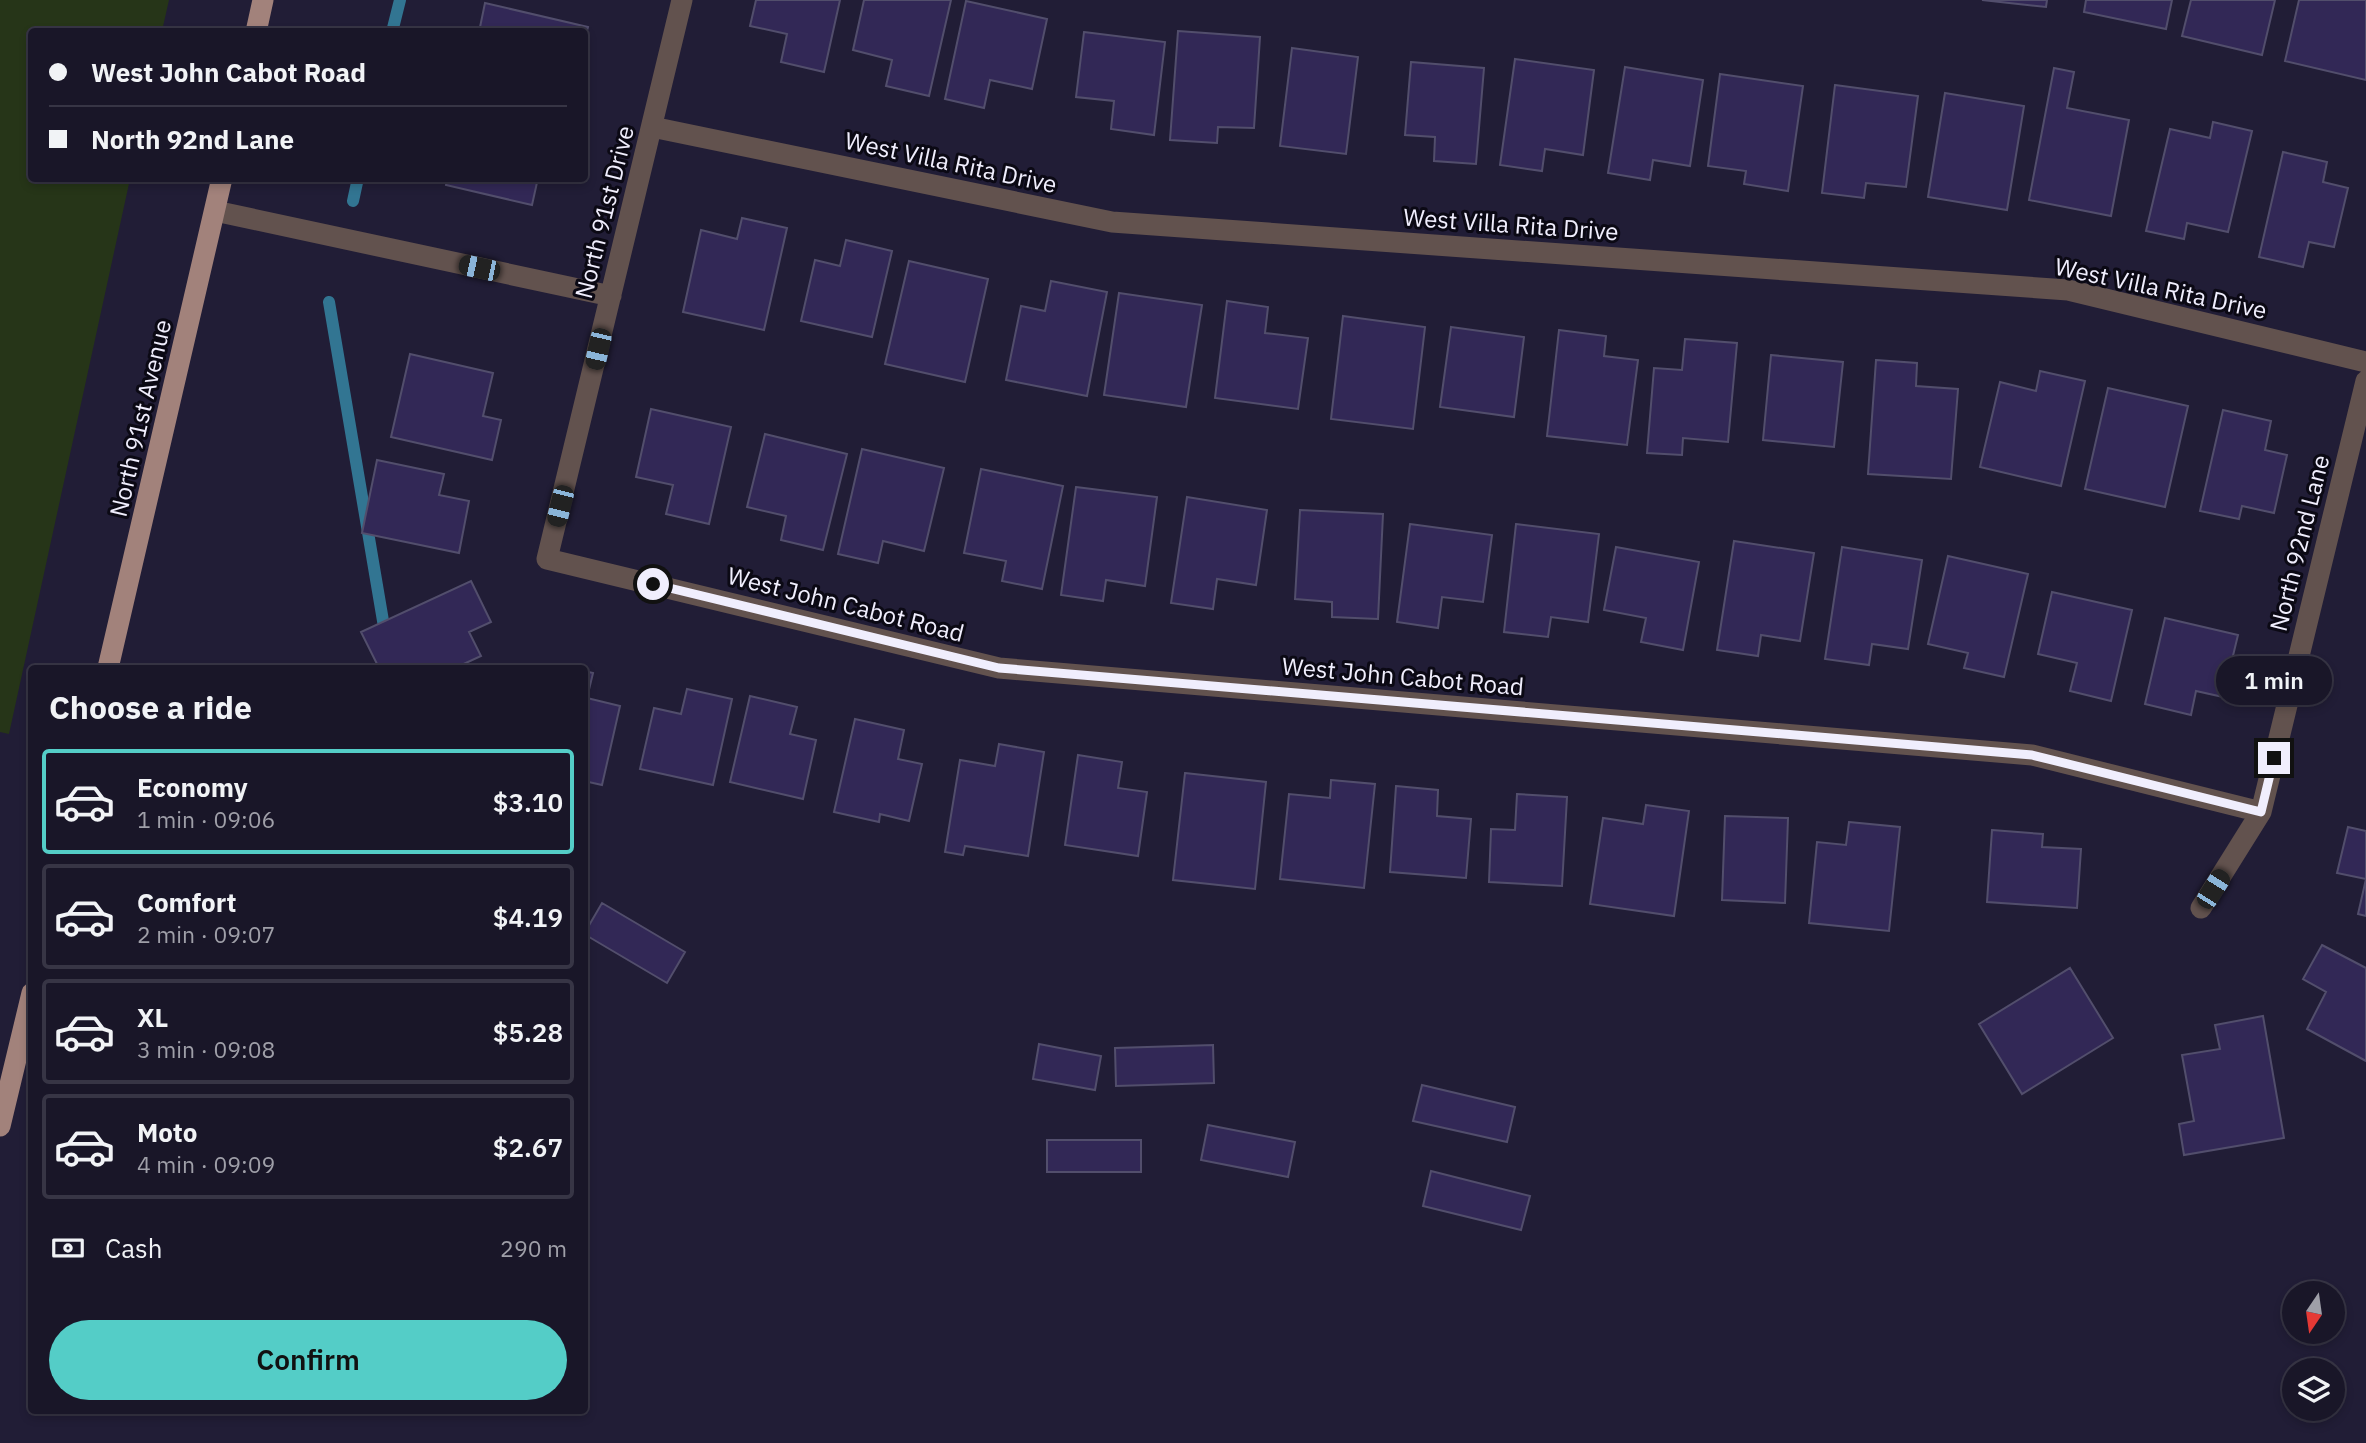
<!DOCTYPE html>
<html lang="en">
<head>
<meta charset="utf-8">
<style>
	:root { --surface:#191628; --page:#262334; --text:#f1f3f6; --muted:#9f9fa8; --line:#373545; --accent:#54cdc7 }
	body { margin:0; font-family:"IBM Plex Sans",sans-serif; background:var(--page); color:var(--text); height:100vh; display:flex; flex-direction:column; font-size:26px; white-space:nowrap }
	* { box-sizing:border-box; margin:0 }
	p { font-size:23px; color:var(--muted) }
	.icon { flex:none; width:38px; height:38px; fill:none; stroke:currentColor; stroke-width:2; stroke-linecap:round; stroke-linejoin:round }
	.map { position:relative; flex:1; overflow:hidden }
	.details { position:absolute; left:28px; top:665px; width:560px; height:749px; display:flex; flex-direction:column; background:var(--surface); border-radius:7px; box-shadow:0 4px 10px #0003,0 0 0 2px var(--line) }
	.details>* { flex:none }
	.banner { position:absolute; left:28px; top:28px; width:560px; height:154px; border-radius:7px; box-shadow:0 4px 10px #0003,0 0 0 2px var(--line); display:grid; align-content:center; height:154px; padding:0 21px; background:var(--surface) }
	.needle { width:46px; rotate:193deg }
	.buttons { position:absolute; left:2282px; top:1281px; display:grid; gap:14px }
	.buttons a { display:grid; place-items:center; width:63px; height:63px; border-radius:50%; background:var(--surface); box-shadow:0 4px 10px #0003,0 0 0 2px var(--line); font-size:35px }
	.end { position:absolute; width:32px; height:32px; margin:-16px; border:9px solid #f0eefd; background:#111; box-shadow:0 0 0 4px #111 }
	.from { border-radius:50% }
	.bubble { position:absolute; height:49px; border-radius:24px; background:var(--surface); box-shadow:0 4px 10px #0003,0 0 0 2px var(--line); font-size:23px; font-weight:600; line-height:49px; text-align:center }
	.car { position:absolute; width:21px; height:42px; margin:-21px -10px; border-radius:9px; box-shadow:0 0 5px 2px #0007; background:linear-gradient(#222 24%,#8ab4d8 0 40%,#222 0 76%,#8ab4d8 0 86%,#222 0) }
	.banner b { display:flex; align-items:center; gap:24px; height:66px; font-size:26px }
	.banner b+b { border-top:2px solid var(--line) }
	.banner i { width:18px; height:18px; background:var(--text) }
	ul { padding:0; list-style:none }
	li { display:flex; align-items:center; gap:21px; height:105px; margin:0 14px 10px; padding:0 7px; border:4px solid var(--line); border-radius:7px }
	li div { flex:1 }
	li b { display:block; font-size:26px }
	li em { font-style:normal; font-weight:600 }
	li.on { border-color:var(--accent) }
	li>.icon { width:63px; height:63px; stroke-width:1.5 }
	h2 { padding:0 21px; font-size:32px; line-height:84px }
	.pay { display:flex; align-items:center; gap:18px; height:77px; padding:0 21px; font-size:26px }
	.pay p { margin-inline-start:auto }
	.cta { display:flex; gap:14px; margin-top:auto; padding:14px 21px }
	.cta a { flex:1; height:80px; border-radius:42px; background:var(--accent); color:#111; font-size:28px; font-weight:600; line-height:80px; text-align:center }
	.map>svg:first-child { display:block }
	.green { fill:#263518 }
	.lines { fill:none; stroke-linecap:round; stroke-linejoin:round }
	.stream { stroke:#327592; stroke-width:12 }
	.building { fill:#322856; stroke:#524e6c; stroke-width:2 }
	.minor { stroke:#62524e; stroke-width:21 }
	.major { stroke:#a2827b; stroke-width:21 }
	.route { stroke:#f0eefd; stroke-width:9 }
	.labels { text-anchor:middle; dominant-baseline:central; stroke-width:6; stroke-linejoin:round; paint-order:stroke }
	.street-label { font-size:24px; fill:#f0eefd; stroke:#0b0914 }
</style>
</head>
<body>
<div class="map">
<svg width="2366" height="1443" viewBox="0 0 2366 1443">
	<rect width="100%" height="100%" fill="#211d36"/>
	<path class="green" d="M0,0H169L162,31L32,32V178L130,179L9,734L0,732Z"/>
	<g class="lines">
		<path class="stream" d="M392,32L400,0
			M353,201L358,178
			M329,302L391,668"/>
	</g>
	<path class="building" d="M756,0H840L824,72L781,62L787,34L750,26Z
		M864,0H951L929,96L886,86L892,60L853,50Z
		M1982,0H2047L2046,7Z
		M2086,0H2172L2166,29L2084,12Z
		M2191,0H2275L2262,55L2182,36Z
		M2299,0H2366V80L2285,61Z
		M966,1L1047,19L1032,89L990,80L984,108L945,99Z
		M485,3L588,27L584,41V32H479Z
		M1178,31L1260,37L1254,128L1218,127L1217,143L1170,140Z
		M1084,32L1165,42L1154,135L1111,129L1114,101L1076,97Z
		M1292,48L1358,57L1346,154L1280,146Z
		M1515,59L1594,70L1583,155L1545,149L1542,171L1500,165Z
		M1411,62L1484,68L1476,164L1434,161L1435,137L1405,135Z
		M1625,67L1703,80L1690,166L1653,160L1650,180L1608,173Z
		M2054,68L2074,72L2067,108L2129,120L2111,216L2029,200Z
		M1720,74L1803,86L1788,191L1744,184L1746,171L1708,166Z
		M1835,85L1918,96L1906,187L1866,183L1864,198L1822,193Z
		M1945,93L2024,106L2007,210L1928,197Z
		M2213,122L2252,131L2228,232L2187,223L2184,239L2146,231L2170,129L2210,138Z
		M2283,152L2327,162L2323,182L2348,188L2334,247L2309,242L2303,267L2259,257Z
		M447,178H538L532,205L446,185Z
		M742,218L787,228L764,330L683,312L701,230L737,239Z
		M846,240L892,251L872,337L801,321L815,260L840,266Z
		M909,261L988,279L965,382L885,364Z
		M1051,281L1107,292L1087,396L1006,380L1021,306L1045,311Z
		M1119,293L1202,305L1186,407L1104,395Z
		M1227,301L1268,307L1265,333L1308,338L1298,409L1215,398Z
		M1343,316L1425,327L1413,429L1331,419Z
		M1451,327L1524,337L1514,417L1440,407Z
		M1559,330L1606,336L1604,356L1638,360L1627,445L1547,436Z
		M1685,339L1737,343L1728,442L1683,438L1682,455L1647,453L1654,368L1682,370Z
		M410,354L493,373L483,416L501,420L492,460L391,437Z
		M1771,355L1843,362L1834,447L1763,440Z
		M1876,360L1917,363L1916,386L1958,389L1951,479L1868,474Z
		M2040,371L2085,381L2061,486L1980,467L2000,382L2036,391Z
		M2108,388L2188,406L2165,507L2085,489Z
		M651,409L731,427L709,524L666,514L673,485L636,477Z
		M2223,410L2271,421L2265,450L2287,455L2274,513L2242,506L2239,519L2200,511Z
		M765,434L847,454L823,550L781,540L786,516L747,507Z
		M862,449L944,468L924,551L883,541L878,563L838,554Z
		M377,460L444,474L439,495L469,501L459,553L362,533Z
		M981,469L1063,486L1042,589L1002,581L1006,561L964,553Z
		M1076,487L1157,497L1145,586L1106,580L1103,601L1061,595Z
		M1187,497L1267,510L1256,585L1217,579L1213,609L1171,603Z
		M1300,510L1383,514L1378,619L1332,617V602L1295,599Z
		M1410,524L1492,535L1483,602L1442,597L1438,628L1397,622Z
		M1516,524L1599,534L1588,622L1551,617L1548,637L1504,632Z
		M1734,541L1814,553L1800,641L1761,635L1758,656L1717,650Z
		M1616,547L1699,562L1683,650L1641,642L1646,618L1604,610Z
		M1842,547L1922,560L1908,649L1872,644L1869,665L1825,659Z
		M1948,556L2028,574L2004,677L1964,668L1968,653L1928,644Z
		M471,581L491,622L469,632L481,656L455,668H379L361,632Z
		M2052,592L2132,610L2111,701L2070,691L2077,663L2038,654Z
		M2165,618L2238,635L2223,697L2196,691L2191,715L2145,704Z
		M584,671L593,673L587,698L620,706L602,785L584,781Z
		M687,689L732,699L713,785L640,769L654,708L681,714Z
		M750,696L797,707L790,734L816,740L803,799L730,782Z
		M855,719L904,730L898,759L922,764L909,821L880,814L879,822L834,812Z
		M999,744L1044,752L1028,856L965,846L963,855L945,852L960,760L995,766Z
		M1078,755L1122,762L1118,788L1147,792L1138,856L1065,845Z
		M1185,773L1266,782L1255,889L1173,880Z
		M1331,780L1375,784L1364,888L1280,879L1289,794L1330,798Z
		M1396,786L1438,790L1437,816L1471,819L1466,878L1390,872Z
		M1517,794L1567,797L1562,886L1489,882L1491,829L1515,830Z
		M1646,805L1689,811L1674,916L1590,904L1603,818L1643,824Z
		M1725,816L1788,818L1785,903L1722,900Z
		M1849,822L1900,827L1889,931L1809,923L1817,842L1846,845Z
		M2348,827L2366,831V916L2358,914L2366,879L2337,873Z
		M1992,830L2043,834L2042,847L2081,849L2077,908L1987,902Z
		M602,903L685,952L667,983L584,934Z
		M2322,945L2366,968V1061L2307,1029L2326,992L2303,979Z
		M2070,968L2113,1038L2022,1094L1979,1024Z
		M2263,1016L2284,1138L2184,1155L2179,1124L2194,1121L2182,1055L2220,1049L2215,1025Z
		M1039,1044L1101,1056L1095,1090L1033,1079Z
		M1213,1045L1214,1083L1116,1086L1115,1048Z
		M1422,1085L1515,1107L1507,1142L1413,1121Z
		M1208,1125L1295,1142L1288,1177L1201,1160Z
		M1047,1140H1141V1172H1047Z
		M1431,1171L1530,1196L1521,1230L1423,1206Z"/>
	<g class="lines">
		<path class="minor" d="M682,0L547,559L999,668L2032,755L2261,812
			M652,127L1112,222L2068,290L2366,362
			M215,211L611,296
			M2201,908L2261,812L2366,381"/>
		<path class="major" d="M256,32L263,0
			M108,668L222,178
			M0,1126L32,993"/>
	</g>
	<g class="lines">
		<path class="route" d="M653,584L999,668L2032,755L2261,812L2274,758"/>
	</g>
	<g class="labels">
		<g class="street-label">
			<text transform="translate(951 162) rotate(12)">West Villa Rita Drive</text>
			<text transform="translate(604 212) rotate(-76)">North 91st Drive</text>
			<text transform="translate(1511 224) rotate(4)">West Villa Rita Drive</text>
			<text transform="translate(2161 288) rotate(12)">West Villa Rita Drive</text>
			<text transform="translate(140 418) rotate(-77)">North 91st Avenue</text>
			<text transform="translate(2299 543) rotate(-76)">North 92nd Lane</text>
			<text transform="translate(846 604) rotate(14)">West John Cabot Road</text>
			<text transform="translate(1403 676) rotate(5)">West John Cabot Road</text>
		</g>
	</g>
</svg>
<div class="buttons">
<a><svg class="needle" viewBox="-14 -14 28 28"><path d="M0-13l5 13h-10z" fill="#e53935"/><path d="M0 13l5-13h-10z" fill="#9f9fa8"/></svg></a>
<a><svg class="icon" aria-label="layers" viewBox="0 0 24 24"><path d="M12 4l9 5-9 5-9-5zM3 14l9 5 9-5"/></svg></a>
</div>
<i class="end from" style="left:653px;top:584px"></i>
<i class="end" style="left:2274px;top:758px"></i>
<div class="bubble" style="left:2216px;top:656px;width:116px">1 min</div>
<i class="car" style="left:479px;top:268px;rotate:282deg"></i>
<i class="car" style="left:598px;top:349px;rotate:193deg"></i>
<i class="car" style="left:560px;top:506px;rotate:194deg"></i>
<i class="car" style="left:2213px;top:889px;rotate:32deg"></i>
<div class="banner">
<b><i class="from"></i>West John Cabot Road</b>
<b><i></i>North 92nd Lane</b>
</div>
<section class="details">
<h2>Choose a ride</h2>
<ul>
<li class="on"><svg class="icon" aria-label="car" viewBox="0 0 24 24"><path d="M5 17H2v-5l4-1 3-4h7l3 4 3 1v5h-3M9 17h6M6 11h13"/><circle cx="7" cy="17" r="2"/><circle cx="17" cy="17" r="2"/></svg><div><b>Economy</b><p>1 min · 09:06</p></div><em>$3.10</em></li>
<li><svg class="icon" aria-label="car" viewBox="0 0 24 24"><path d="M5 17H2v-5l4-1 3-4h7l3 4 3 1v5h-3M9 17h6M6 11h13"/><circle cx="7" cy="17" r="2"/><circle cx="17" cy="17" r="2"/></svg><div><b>Comfort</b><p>2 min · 09:07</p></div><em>$4.19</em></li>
<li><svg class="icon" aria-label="car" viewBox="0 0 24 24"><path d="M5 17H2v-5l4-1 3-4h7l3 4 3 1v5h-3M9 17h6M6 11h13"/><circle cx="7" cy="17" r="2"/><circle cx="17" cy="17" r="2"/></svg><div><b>XL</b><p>3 min · 09:08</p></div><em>$5.28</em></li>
<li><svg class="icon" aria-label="car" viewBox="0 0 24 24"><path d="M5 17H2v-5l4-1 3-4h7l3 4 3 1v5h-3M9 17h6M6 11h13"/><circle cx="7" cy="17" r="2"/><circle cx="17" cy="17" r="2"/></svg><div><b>Moto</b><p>4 min · 09:09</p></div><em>$2.67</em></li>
</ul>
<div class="pay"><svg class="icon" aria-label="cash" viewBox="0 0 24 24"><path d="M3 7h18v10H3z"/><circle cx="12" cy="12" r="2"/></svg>Cash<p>290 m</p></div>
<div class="cta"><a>Confirm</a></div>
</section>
</div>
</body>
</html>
